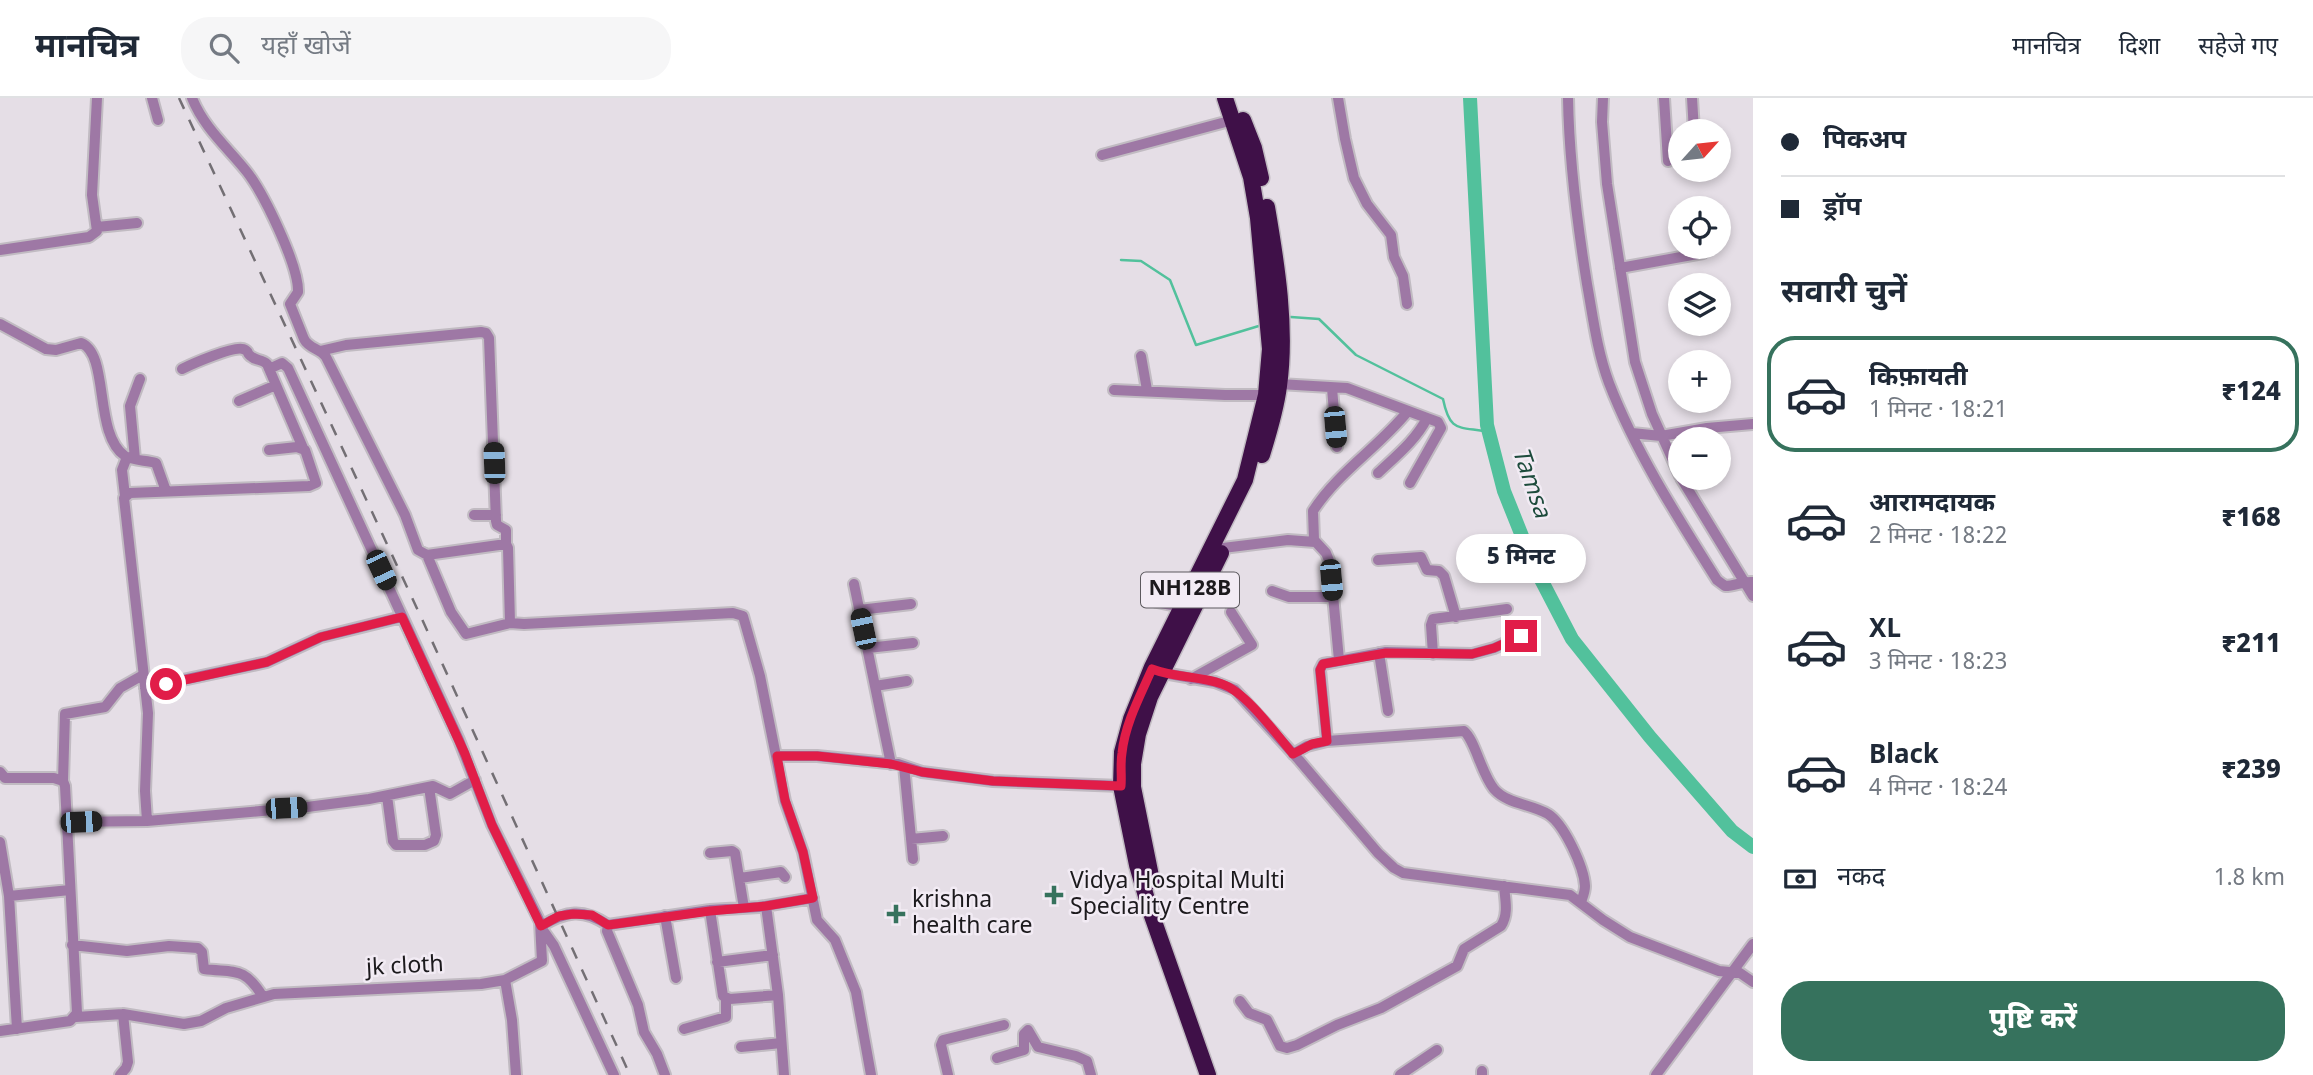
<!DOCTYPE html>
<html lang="hi">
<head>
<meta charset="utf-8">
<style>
	:root { --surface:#fff; --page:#f6f6f7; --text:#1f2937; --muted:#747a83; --line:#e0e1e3; --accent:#36725d }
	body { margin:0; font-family:Georgia,"Noto Sans Devanagari",serif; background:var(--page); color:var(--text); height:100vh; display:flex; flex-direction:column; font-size:26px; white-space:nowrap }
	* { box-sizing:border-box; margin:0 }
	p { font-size:23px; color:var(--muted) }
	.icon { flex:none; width:38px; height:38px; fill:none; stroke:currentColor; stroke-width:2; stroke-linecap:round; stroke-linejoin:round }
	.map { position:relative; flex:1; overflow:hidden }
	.details { display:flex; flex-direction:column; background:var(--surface); width:560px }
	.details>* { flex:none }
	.hud { display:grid; align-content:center; height:154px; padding:0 28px; background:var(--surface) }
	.needle { width:46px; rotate:63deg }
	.controls { position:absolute; left:1668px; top:21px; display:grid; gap:14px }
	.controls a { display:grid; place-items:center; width:63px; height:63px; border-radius:50%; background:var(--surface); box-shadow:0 4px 10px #0003; font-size:35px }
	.end { position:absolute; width:32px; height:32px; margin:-16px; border:9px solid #e11d48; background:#fff; box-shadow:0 0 0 4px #fff }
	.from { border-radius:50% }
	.bubble { position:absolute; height:49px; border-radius:24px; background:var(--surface); box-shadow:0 4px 10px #0003; font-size:23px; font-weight:800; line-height:49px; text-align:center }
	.car { position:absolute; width:21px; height:42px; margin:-21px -10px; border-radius:9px; box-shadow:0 0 5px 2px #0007; background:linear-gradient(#222 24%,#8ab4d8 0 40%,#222 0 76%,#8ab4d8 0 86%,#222 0) }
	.hud b { display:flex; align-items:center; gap:24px; height:66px; font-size:26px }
	.hud b+b { border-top:2px solid var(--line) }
	.hud i { width:18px; height:18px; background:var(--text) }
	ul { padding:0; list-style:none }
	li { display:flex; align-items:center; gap:21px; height:116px; margin:0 14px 10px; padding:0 14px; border:4px solid transparent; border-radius:28px }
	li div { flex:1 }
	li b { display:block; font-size:26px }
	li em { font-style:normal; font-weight:800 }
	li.on { border-color:var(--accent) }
	li>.icon { width:63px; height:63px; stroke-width:1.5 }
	h2 { padding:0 28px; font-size:32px; line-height:84px }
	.pay { display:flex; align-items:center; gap:18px; height:77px; padding:0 28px; font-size:26px }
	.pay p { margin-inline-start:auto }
	.cta { display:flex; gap:14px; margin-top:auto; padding:14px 28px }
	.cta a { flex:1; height:80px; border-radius:28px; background:var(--accent); color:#fff; font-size:28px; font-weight:800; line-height:80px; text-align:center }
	header { display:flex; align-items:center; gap:42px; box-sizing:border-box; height:98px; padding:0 35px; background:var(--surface); border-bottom:2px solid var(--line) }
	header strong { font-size:33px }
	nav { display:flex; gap:38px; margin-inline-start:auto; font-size:24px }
	.search { width:490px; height:63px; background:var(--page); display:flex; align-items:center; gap:18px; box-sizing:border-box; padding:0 24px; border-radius:28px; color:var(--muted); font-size:26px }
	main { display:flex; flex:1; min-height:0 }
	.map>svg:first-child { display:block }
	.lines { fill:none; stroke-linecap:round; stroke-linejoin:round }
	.stream { stroke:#52c19c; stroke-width:2.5 }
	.river { stroke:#52c19c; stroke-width:14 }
	.minor-casing { stroke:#c1bbc2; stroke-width:14 }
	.highway-casing { stroke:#c1bbc2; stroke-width:19 }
	.minor { stroke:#9e78a5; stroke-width:10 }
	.highway { stroke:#3f1048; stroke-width:16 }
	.rail { stroke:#736f74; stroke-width:2.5; stroke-dasharray:12 12; stroke-linecap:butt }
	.route { stroke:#e11d48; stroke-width:9 }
	.poi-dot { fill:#36725d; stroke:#f2ebf4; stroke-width:2.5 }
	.labels { text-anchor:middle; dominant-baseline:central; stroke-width:5; stroke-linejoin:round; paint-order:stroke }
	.shield { fill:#f2ebf4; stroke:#5c595e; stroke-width:2 }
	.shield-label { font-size:21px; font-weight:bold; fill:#1c1a1d }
	.poi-label { font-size:23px; fill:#1c1a1d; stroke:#f2ebf4; text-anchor:start }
	.street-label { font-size:23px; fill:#1c1a1d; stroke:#f2ebf4 }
	.water-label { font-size:24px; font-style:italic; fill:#1d4b3c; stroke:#f2ebf4 }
</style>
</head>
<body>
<header>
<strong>मानचित्र</strong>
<div class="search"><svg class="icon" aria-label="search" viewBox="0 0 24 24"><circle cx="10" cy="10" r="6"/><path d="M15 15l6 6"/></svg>यहाँ खोजें</div>
<nav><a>मानचित्र</a><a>दिशा</a><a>सहेजे गए</a></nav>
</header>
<main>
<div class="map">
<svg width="1753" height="977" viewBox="0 0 1753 977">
	<rect width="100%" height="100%" fill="#e5dee6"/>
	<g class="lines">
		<path class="stream" d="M1121,162L1141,163L1170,182L1196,247L1262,227
			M1291,219L1319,221L1356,257L1443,301C1450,335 1458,328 1489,334"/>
		<path class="river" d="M1470,0L1487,327L1504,393L1534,468L1572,541L1650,639L1732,733L1753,749"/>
		<defs>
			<path id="minor" d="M152,0L158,22
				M192,0C204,30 228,50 247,74C264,96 299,168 298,194L290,206L304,241C309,251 320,250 326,259L405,417L418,452L427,457L506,446L508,450L510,525
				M1338,0L1345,41L1354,80L1367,106L1391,137L1394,159L1403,178L1407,206
				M1568,0C1569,63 1577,124 1587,186C1593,219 1597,253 1609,285C1635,353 1678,420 1717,482L1725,488C1736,488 1742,483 1753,484
				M1603,0L1602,24L1607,86L1635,264L1652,316L1680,378
				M1664,0L1668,63
				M1692,0L1694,33
				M1102,57L1233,22
				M97,129L137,125
				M0,152L89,139L97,133L92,97L97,0
				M1620,170L1703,155
				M0,226L46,251L56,252L81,245C110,256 93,336 125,358C134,363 146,362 156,365L166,393
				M320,253L346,247L481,234L486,235L489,240L496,423L497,427L506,432V446
				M1141,258L1147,292
				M182,271C192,266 233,248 243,251C251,254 245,255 252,259C257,263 262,261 267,266L303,350
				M1279,286L1347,290L1427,320C1417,341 1395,359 1378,375
				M1332,290L1337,349
				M1114,292L1225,297H1266
				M239,303L276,287
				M1632,335L1661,338L1707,330L1753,326
				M135,361L130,308L140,281
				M1681,380L1753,498
				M1410,385L1441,330L1438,324L1427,320
				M125,398L122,372L127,359
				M474,417H496
				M1223,450L1288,442L1315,444
				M427,457L451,514L466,536L510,525L524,526L733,515L743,518L760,578L785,703L803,754L817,822L835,842L856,894L871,977
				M1378,462L1421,459L1427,472L1439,473L1444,478L1456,519
				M854,486L891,666
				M1272,493L1289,499H1332
				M1181,509L1157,504L1151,499L1191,490
				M859,512L911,506
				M868,550L913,545
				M1379,555L1388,613
				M1433,556L1431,527L1433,521L1507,511
				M1339,562L1330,465L1326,455L1314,442L1313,413C1338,374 1379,349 1408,313
				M1158,574L1215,584L1235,592L1299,662L1378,755L1394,770L1403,775L1570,797L1603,822L1630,839L1719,873L1740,875L1753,884
				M1191,581L1252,547L1231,514
				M875,588L907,583
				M145,590L267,564L321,539L402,519
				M1327,643L1320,572L1323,566L1386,554L1472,556L1494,550L1521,538
				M1293,656L1307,648L1327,643L1464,633C1475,642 1481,675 1494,691C1507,706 1531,706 1548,716C1564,726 1584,769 1585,788C1585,794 1583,798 1581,804
				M777,658H817L898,666L922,674L993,683L1121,688
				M904,668L913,761
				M0,674L5,680H54L63,683L65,688L77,915L70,923L0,933
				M63,683L65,616L105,609L120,590L143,577
				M387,698L393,743L396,747H425L434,743L436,737L429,689
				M147,723L145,693L148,615L124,400L130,395L309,388L316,385L305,352L297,349L269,352
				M66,724L147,723L307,709L369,701L433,688L450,696L475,682
				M911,741L943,738
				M0,744L9,798L70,792
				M710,755L732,753L735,755L744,810
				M740,780L781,774L785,779
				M9,798L17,931
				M766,808L778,897L784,977
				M710,812L723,898L730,901L778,897
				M665,818L676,880
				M541,828C566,813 583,810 608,827
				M542,831L554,848L614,977
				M72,847L127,853L169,848L198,850L202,854L204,871C235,875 244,868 263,899
				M717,864L773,857
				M505,882L512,922L516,977
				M1240,903L1249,915L1267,922L1280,948L1287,950L1297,947L1337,927L1381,910L1457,868L1464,851L1501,828C1509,816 1505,801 1504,788
				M76,919L123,916L184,926L201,923L226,910L274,896L481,886L505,882L542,863L540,824L492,727L459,642L288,270L282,265L269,271
				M684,931L726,919V900
				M741,949L781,945
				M997,960L1024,952V936L1028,932L1038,949L1076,958L1087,963L1091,977
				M1482,973V977
				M120,977L126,970L128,964L123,916
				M665,977L657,956L644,934L638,907L607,833L608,827L710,812L759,809L813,800
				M948,977L941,947L943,942L1004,927
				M1400,977L1437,952
				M1656,977L1753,846"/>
			<path id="highway" d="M1243,22L1254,50L1261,80
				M1262,357C1269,334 1276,312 1279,288C1287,230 1277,167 1267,109
				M1152,783L1133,689V666L1138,636L1150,599L1221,455
				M1208,977L1150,812L1137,767L1121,688L1122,654L1131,621L1152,569L1245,382L1266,297L1270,251L1258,120L1251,79L1225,0"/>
		</defs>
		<use href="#minor" class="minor-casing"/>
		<use href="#highway" class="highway-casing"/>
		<use href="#minor" class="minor"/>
		<use href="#highway" class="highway"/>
		<path class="rail" d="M179,0L421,519L630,977"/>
	</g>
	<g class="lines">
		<path class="route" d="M166,586L267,564L321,539L402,519L465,656L492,727L541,828L559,818L573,816L592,817L608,827L710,813L766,808L813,800L803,754L785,702L777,658H817L891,666L922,674L993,683L1121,688C1122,678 1120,666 1122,655C1125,626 1140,598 1152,571C1175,580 1200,578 1222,586C1246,594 1276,636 1293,656L1312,646L1327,643L1320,572L1323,566L1386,555L1472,556L1494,550L1521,538"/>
	</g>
	<g class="poi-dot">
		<path d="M1050.5 786.5h7v7h7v7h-7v7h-7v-7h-7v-7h7z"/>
		<path d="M892.5 805.5h7v7h7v7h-7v7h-7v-7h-7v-7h7z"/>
	</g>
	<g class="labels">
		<rect class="shield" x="1141" y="474.5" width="98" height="35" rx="5"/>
		<g class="shield-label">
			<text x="1190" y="492">NH128B</text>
		</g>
		<g class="poi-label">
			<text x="1070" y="784">Vidya Hospital Multi<tspan x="1070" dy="26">Speciality Centre</tspan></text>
			<text x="912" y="803">krishna<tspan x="912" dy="26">health care</tspan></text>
		</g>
		<g class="street-label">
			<text transform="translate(405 869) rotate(-3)">jk cloth</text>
		</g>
		<g class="water-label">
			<text transform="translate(1530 385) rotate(71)">Tamsa</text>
		</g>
	</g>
</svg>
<div class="controls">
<a><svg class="needle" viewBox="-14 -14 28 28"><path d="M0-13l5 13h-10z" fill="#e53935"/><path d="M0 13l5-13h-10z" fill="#747a83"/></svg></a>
<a><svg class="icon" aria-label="locate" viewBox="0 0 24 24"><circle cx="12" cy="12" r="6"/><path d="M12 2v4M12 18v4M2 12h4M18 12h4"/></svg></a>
<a><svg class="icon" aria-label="layers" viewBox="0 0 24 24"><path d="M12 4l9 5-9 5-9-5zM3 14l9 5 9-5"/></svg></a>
<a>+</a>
<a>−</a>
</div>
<i class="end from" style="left:166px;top:586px"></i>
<i class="end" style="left:1521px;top:538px"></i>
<div class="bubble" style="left:1456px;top:436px;width:130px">5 मिनट</div>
<i class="car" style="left:1335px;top:329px;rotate:175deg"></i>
<i class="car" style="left:494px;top:365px;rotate:358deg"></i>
<i class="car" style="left:381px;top:472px;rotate:155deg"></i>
<i class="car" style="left:1331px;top:482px;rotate:175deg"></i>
<i class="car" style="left:863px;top:531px;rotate:348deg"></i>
<i class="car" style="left:286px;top:710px;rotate:87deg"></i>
<i class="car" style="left:81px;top:724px;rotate:88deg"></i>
</div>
<section class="details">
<div class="hud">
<b><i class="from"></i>पिकअप</b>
<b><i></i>ड्रॉप</b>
</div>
<h2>सवारी चुनें</h2>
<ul>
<li class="on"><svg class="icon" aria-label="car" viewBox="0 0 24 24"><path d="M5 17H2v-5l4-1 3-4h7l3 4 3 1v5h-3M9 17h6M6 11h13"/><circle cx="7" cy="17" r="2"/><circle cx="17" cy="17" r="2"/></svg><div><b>किफ़ायती</b><p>1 मिनट · 18:21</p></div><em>₹124</em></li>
<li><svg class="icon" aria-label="car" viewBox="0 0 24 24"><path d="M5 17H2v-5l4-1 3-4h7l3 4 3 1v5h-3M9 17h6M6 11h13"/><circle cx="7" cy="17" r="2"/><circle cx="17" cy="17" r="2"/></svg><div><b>आरामदायक</b><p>2 मिनट · 18:22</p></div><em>₹168</em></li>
<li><svg class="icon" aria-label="car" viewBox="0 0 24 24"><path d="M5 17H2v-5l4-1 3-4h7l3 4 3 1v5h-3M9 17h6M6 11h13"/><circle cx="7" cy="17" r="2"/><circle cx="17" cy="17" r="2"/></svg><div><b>XL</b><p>3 मिनट · 18:23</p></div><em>₹211</em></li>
<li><svg class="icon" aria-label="car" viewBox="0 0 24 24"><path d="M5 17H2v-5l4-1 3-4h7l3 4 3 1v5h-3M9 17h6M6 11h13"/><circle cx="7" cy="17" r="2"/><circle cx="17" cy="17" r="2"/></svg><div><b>Black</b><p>4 मिनट · 18:24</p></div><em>₹239</em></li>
</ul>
<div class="pay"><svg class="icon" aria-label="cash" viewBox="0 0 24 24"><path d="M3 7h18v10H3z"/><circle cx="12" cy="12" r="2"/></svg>नकद<p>1.8 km</p></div>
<div class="cta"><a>पुष्टि करें</a></div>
</section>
</main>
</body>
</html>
